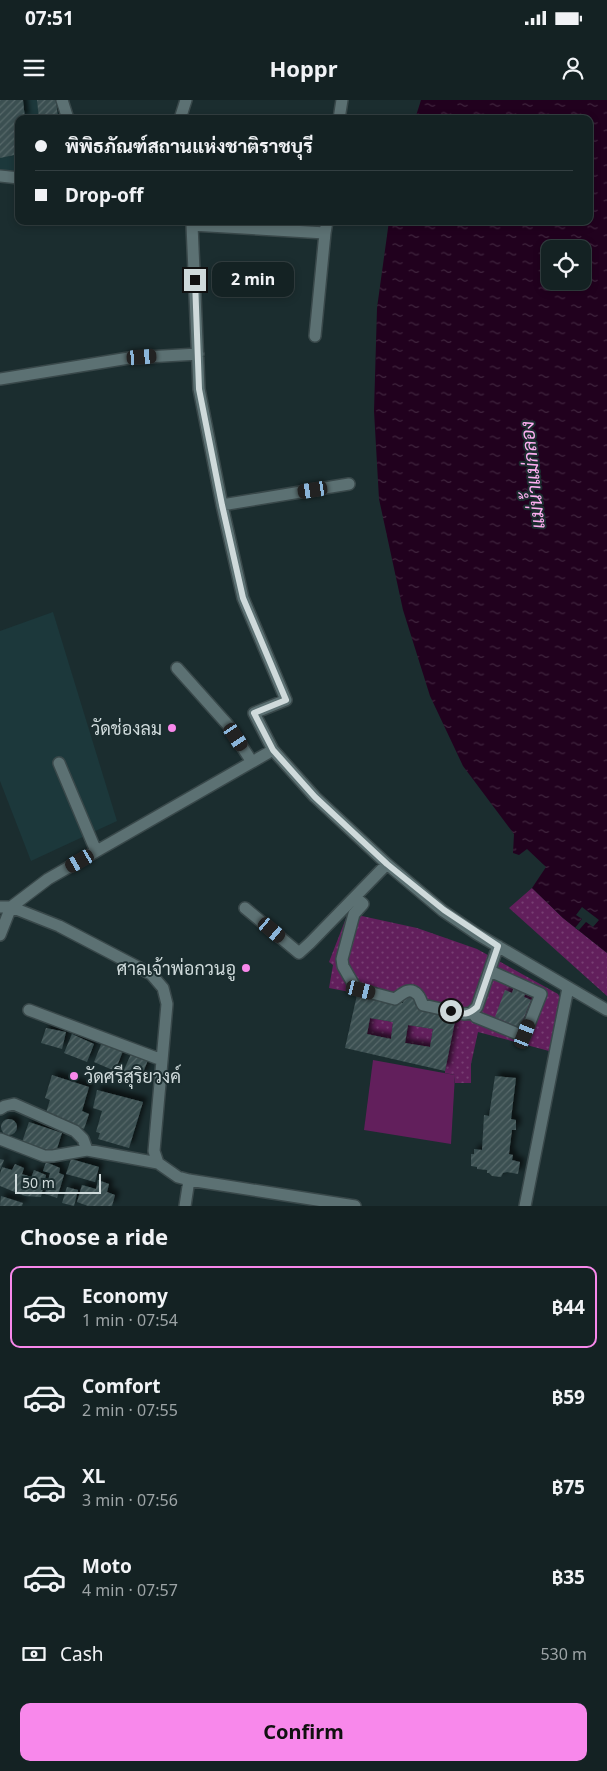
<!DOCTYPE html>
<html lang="en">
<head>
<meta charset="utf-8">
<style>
	:root { --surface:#142223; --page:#1d2a2b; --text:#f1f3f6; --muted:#9da4a6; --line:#333f41; --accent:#f888eb }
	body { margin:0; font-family:"Noto Sans",Sarabun,sans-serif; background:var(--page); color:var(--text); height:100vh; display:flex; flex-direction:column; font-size:19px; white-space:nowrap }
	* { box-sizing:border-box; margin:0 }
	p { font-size:16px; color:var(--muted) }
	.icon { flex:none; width:28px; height:28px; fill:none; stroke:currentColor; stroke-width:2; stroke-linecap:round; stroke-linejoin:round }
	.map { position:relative; height:1106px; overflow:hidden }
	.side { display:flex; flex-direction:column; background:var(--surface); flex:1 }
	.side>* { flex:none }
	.top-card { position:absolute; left:15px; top:15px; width:578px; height:110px; border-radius:10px; box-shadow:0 2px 8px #0003,0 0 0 1px var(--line); display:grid; align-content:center; height:110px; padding:0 20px; background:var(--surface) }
	.controls { position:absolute; left:541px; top:140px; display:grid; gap:10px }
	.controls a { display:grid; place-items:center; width:50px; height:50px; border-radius:10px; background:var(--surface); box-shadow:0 2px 8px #0003,0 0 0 1px var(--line); font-size:25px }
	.scale { position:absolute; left:15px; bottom:12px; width:86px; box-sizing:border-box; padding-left:5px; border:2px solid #cfdadb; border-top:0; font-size:14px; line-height:18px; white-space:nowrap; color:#cfdadb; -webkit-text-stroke:4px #1b2d2f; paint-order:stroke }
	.end { position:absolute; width:22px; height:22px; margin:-11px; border:6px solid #cfdadb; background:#111; box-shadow:0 0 0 2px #111 }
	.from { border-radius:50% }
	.bubble { position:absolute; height:35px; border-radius:10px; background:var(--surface); box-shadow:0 2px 8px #0003,0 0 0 1px var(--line); font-size:16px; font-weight:700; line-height:35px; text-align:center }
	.car { position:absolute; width:15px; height:30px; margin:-15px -8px; border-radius:6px; box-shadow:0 0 4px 1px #0007; background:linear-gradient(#222 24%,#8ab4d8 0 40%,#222 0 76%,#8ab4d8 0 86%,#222 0) }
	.top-card b { display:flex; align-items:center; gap:18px; height:48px; font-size:19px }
	.top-card b+b { border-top:1px solid var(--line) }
	.top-card i { width:12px; height:12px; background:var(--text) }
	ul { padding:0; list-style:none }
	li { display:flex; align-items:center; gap:15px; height:82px; margin:0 10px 8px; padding:0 10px; border:2px solid transparent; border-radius:10px }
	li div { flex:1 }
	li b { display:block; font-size:19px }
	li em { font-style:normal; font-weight:700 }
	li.on { border-color:var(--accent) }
	li>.icon { width:45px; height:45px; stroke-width:1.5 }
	h2 { padding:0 20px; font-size:22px; line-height:60px }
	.pay { display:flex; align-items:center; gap:12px; height:55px; padding:0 20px; font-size:19px }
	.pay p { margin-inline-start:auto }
	.button { display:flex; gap:10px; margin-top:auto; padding:10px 20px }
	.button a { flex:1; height:58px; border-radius:10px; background:var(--accent); color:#111; font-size:20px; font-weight:700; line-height:58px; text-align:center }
	.status { display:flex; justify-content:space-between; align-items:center; height:35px; padding:0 25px; background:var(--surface); direction:ltr }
	.status svg { height:14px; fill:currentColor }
	header { display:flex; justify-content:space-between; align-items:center; height:65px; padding:0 20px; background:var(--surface); font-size:22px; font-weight:700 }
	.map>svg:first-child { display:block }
	.built { fill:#1c383b }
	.green { fill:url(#green-dots) }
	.pitch { fill:#621f5c }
	.water { fill:url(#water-ripples); fill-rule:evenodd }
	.pier { fill:#1b2d2f }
	.building { fill:url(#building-hatch); fill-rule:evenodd; filter:url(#shadow) }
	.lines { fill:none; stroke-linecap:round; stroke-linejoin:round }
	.minor-casing { stroke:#39484a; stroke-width:14 }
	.minor { stroke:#5c7173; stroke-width:11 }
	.route { stroke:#cfdadb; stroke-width:6 }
	.poi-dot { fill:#f888eb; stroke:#1b2d2f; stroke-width:2 }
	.labels { text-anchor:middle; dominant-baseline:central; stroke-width:4; stroke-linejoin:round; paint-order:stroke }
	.poi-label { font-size:18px; fill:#cfdadb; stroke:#1b2d2f; text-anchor:end }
	.water-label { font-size:19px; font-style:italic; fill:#fdaff2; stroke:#1b2d2f }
</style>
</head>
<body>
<div class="status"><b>07:51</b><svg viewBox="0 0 49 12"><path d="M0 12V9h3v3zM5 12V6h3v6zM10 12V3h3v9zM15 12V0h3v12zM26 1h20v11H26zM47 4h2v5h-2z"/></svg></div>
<header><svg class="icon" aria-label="menu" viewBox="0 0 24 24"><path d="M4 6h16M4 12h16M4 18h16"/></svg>Hoppr<svg class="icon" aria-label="person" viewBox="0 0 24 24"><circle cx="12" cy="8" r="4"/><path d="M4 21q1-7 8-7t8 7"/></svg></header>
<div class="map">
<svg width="607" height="1106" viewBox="0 0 607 1106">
	<defs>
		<pattern id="green-dots" width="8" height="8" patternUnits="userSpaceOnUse" patternTransform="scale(1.25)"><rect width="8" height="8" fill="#621f5c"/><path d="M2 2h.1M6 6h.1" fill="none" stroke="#773f73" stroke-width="1.8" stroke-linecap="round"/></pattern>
		<pattern id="water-ripples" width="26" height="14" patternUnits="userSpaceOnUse" patternTransform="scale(1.25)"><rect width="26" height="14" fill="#21011e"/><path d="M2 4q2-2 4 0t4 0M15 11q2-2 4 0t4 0" fill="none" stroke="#40253e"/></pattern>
		<pattern id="building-hatch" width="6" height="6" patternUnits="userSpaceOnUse" patternTransform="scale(1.25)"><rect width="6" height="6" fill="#3b4f51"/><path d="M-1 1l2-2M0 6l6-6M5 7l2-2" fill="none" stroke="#566869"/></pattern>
		<filter id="shadow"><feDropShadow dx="4.5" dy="-4.5" stdDeviation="2.5" flood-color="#0009"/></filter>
	</defs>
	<rect width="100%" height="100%" fill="#1b2d2f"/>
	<path class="built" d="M0,0H58L62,19H19V70H0Z
		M53,512L117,721L31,761L0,681V531Z"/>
	<path class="green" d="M532,788L563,818L607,853V896L509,808Z
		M348,813L417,828L477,849L558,894L561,900L549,951L478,932L471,964V983H455V975L445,973V971L455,918L415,905L416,896L402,893V902L329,888L333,865L329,862Z
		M370,918L393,922L391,939L367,934Z
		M408,925L433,929L430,947L405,943Z"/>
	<path class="pitch" d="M373,960L455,975L451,1044L364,1030Z"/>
	<path class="water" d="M421,0H607V853L563,818L532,788L546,767L527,749L519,755L513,753L514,734L463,666L430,596L403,510L379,399L374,311L377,208L389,121H589V19H415ZM550,149H582V181H550Z"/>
	<path class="pier" d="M582,807L599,820L593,827L586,822L579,830L575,828L582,819L576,815Z"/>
	<path class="building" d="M0,0H23L25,19H19V54L0,58Z
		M37,0H56L58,18L39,19Z
		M514,887L526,892L524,897L531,900L520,928L495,917L505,890L512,893Z
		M357,895L403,903L405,895L415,897V905L456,916L445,971L345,948ZM370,918L393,922L391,939L367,934ZM408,925L433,929L430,947L405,943Z
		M46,928L66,932L62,949L41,943Z
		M72,934L94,944L87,962L64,953Z
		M102,942L123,951L115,971L94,962Z
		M131,954L148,960L141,978L123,972Z
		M52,975L89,987L82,1011L89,1014L84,1029L45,1016L50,1000L45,998Z
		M495,976L516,978L511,1019L516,1020V1030H512L509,1054L513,1055L512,1060L520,1062L518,1074L507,1072L503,1073L501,1077L492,1076L489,1073H487V1070L477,1069V1067L471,1066V1054H474V1049L482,1050L484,1015L489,1016Z
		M97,990L143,1002L129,1048L98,1039L100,1033L96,1032L102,1011L93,1008Z
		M1 1027a8 8 0 1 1 16 0a8 8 0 1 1-16 0Z
		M29,1022L62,1033L55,1055L22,1042Z
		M0,1059L4,1060L0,1070Z
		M71,1059L99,1067L95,1082L66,1074Z
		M46,1062L60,1068L59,1073L64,1075L57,1098L45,1094L50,1073L43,1071Z
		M15,1064L24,1068L22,1074L31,1077L29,1084L34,1070L46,1075L41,1097L25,1096L0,1086V1074L2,1067L12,1070Z
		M98,1080L109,1084L107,1092L115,1095L112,1106H88L77,1102L82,1085L96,1089Z
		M67,1087L78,1090L74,1106L62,1103Z
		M1,1096L23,1103L22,1106H0Z"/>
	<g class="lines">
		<defs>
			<path id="minor" d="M62,0L68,19
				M180,19L186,0
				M339,19L342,0
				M0,76L19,78
				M327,121L325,133L192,125L199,289L222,405L243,498L286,600L254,613L273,650L315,697L387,764L443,811L477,834L607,910
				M315,236L325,133
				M0,279L129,258L198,254
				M222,405L349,384
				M177,568L228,625L252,662
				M59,663L96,751
				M355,797L363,804L354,814L342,859L343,866L355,887L361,890L395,899C401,895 409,886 417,894C420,896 421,902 423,905L464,914L471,913L477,907L498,846
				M0,807H11L59,826L151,874L163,888L167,904L154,1051L158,1063L178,1077L189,1080L355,1106
				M11,807L48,779L273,650
				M245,808L299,853L310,843L387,764
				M0,835L11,807
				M29,910L162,960
				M472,912L476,917L518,934L525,935L541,894L490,871
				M0,1009L5,1006L14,1004L75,1031L83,1039L87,1050
				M0,1039L44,1056H53L87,1050L158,1063
				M185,1106L189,1080
				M525,1106L568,888"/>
		</defs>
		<use href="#minor" class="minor-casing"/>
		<use href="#minor" class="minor"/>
	</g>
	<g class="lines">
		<path class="route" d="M195,180L199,289L222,405L243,498L286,600L254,613L273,650L315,697L387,764L444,810L498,846L477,907C467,916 463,914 451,911"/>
	</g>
	<g class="poi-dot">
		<circle cx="172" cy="628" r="5"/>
		<circle cx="246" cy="868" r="5"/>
		<circle cx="74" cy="976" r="5"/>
	</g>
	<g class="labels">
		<g class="poi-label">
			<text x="162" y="628">วัดช่องลม</text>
			<text x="236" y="868">ศาลเจ้าพ่อกวนอู</text>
			<text x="84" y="976" text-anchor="start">วัดศรีสุริยวงค์</text>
		</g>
		<g class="water-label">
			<text transform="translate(532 375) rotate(-96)">แม่น้ำแม่กลอง</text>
		</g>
	</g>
</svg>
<div class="controls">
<a><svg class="icon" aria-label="locate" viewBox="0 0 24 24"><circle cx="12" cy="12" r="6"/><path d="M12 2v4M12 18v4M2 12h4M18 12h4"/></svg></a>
</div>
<div class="scale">50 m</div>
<i class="end from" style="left:451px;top:911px"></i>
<i class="end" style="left:195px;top:180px"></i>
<div class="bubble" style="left:212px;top:162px;width:82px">2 min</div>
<i class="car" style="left:142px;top:257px;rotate:86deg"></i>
<i class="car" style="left:313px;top:390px;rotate:261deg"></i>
<i class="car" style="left:236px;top:637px;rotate:146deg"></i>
<i class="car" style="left:80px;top:761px;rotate:240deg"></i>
<i class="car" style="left:272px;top:830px;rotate:130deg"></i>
<i class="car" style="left:361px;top:890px;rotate:104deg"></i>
<i class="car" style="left:525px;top:934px;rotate:21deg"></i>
<div class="top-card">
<b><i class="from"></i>พิพิธภัณฑ์สถานแห่งชาติราชบุรี</b>
<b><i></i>Drop-off</b>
</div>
</div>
<section class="side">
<h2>Choose a ride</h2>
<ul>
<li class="on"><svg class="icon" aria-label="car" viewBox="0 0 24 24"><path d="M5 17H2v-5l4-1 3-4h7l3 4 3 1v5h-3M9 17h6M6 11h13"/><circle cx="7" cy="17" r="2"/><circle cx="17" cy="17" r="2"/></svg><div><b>Economy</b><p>1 min · 07:54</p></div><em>฿44</em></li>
<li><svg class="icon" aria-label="car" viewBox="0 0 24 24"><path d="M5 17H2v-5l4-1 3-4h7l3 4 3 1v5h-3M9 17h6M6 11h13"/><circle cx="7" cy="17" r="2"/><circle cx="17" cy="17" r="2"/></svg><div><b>Comfort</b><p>2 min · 07:55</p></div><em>฿59</em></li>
<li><svg class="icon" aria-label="car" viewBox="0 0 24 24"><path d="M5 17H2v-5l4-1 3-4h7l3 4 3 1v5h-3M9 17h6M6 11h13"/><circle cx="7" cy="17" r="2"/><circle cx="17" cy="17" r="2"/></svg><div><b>XL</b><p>3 min · 07:56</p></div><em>฿75</em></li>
<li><svg class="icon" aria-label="car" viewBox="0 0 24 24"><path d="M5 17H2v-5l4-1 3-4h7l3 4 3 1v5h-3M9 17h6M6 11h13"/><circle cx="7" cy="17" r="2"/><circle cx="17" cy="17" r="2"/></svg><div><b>Moto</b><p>4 min · 07:57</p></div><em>฿35</em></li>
</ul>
<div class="pay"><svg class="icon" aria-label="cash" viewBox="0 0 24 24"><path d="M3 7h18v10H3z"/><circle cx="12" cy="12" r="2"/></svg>Cash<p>530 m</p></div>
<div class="button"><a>Confirm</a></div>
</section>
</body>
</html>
